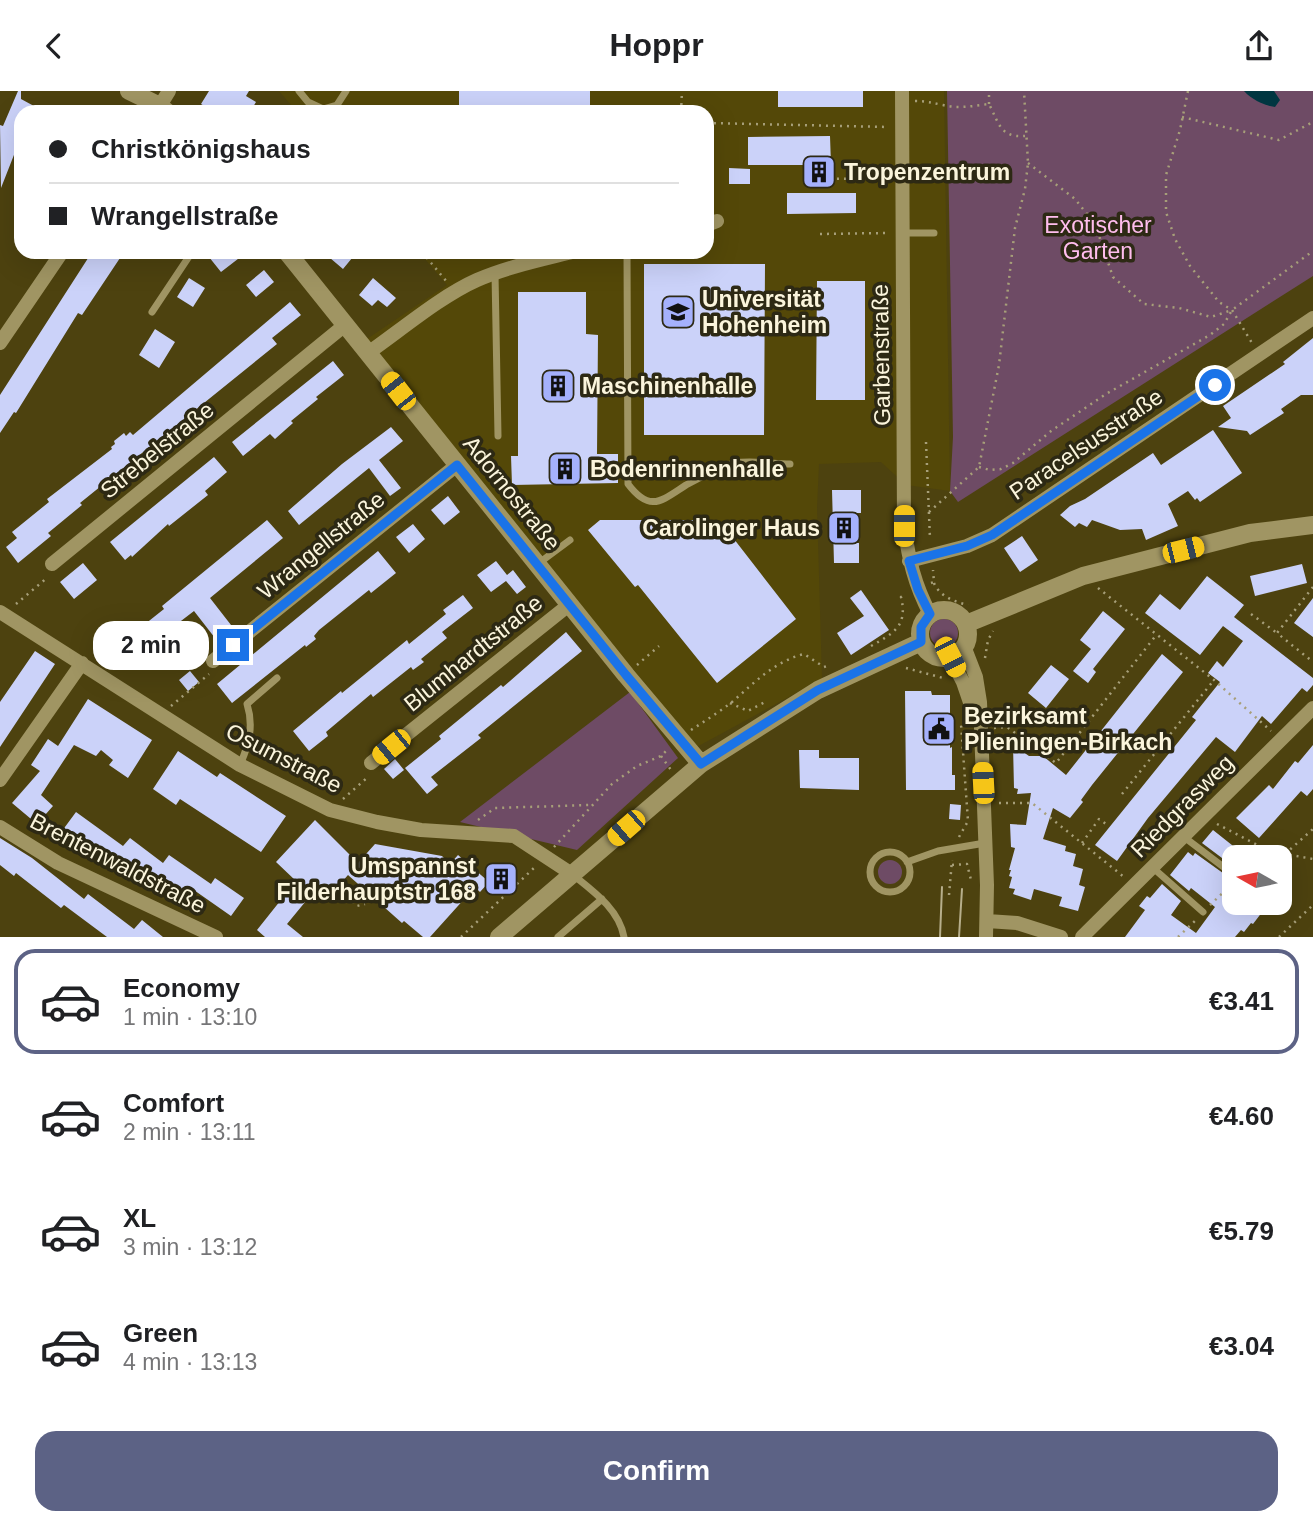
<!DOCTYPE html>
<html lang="en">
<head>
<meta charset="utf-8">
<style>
	:root { --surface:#fff; --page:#f6f6f6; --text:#202124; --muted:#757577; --line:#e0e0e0; --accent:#5c6285 }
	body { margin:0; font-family:Arial,sans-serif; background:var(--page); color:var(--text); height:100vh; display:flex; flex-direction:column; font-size:26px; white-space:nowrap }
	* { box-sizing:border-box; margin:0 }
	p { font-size:23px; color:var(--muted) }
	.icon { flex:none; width:38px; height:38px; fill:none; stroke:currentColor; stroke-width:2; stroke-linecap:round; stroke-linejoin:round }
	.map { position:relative; height:846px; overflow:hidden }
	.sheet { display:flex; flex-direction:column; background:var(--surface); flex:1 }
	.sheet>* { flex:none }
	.banner { position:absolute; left:14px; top:14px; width:700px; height:154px; border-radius:21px; box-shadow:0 7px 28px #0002; display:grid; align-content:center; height:154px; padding:0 35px; background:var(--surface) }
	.needle { width:46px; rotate:279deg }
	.fabs { position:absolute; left:1222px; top:754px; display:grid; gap:14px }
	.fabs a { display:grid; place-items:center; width:70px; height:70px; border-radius:14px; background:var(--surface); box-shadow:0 7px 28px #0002; font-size:35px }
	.end { position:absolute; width:32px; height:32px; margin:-16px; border:9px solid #1a73e8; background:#fff; box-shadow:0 0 0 4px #fff }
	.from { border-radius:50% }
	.bubble { position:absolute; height:49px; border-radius:21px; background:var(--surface); box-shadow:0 7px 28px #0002; font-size:23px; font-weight:700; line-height:49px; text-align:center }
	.car { position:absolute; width:21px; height:42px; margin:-21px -10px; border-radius:9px; box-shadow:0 0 5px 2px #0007; background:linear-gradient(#f5c518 24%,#345 0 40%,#f5c518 0 76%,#345 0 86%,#f5c518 0) }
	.banner b { display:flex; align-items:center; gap:24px; height:66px; font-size:26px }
	.banner b+b { border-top:2px solid var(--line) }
	.banner i { width:18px; height:18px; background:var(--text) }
	ul { padding:12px 0 0; list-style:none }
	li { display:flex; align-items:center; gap:21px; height:105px; margin:0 14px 10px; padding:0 21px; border:4px solid transparent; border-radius:21px }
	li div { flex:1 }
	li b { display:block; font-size:26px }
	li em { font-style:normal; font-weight:700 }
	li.on { border-color:var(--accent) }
	li>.icon { width:63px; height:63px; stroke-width:1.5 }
	.primary-button { display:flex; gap:14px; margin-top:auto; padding:14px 35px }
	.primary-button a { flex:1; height:80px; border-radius:21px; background:var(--accent); color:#fff; font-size:28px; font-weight:700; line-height:80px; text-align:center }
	header { display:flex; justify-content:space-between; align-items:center; height:91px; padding:0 35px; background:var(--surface); font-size:32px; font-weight:700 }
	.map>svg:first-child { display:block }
	.built { fill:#544808 }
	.green { fill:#6e4b65 }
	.water { fill:#003641 }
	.building { fill:#cbd2f9 }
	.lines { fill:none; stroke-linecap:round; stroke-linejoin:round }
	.path { stroke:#a79f79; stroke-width:2.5; stroke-dasharray:2 5; stroke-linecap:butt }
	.lane { stroke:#a09563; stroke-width:7 }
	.street { stroke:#a09563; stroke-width:14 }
	.secondary { stroke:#a09563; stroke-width:18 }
	.tram { stroke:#b7af8c; stroke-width:2 }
	.route { stroke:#1a73e8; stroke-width:9 }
	.labels { text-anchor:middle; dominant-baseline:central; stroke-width:7; stroke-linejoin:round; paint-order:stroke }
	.poi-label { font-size:23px; font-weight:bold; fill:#fbf5dc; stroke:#2d2914; text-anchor:start }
	.park-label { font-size:23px; fill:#ffbded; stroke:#2d2914 }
	.street-label { font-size:23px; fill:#fbf5dc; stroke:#2d2914 }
</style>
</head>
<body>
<header><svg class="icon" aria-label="back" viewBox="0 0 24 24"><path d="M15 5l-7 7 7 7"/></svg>Hoppr<svg class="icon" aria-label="share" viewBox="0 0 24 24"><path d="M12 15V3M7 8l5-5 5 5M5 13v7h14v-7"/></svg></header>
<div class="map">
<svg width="1313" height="846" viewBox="0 0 1313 846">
	<rect width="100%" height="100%" fill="#4d420f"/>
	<path class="built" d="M279,0H944L950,400L906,394L881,371L819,373L817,417L822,588L693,658L367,248L447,194L419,161H707V21H297Z"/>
	<path class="green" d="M947,0H1313V185L958,411L950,400L953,346Z
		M930 542a14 14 0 1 1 28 0a14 14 0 1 1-28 0Z
		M630,601L678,667L577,759L460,731Z
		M878 781a12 12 0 1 1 24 0a12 12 0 1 1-24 0Z"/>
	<path class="water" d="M1244,0H1274L1280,9L1275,16C1264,14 1252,9 1244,0Z"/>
	<path class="building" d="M18,0H21V8L45,21H21V46L1,97L0,34L3,35Z
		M209,0H249L246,5L256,11L250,21H214L201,13Z
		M459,0H590V21H567V15L459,14Z
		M778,0H863V16H778Z
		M830,45L831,74H748V46Z
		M729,77L750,78V93H729Z
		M787,102H856V122L787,123Z
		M92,161H124L82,224L78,222L16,322L14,321L0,342V304Z
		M205,161H247L221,181Z
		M323,161H357L343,178Z
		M644,173H765L764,344H644Z
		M264,179L274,191L256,206L246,194Z
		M189,187L205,197L193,216L177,206Z
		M373,187L396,207L387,216L378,209L372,215L359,204Z
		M817,190H865V309H816Z
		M518,201H586V243L598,244L597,363H618V392L512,394L511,365H518Z
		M290,211L301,224L272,247L277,253L80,412L82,414L48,442L51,445L18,472L6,456L17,447L12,441L49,411L47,408L112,358L111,356L115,353L114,350L124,342L126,345L130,341L133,344Z
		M155,238L175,251L159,277L139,264Z
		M1313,247V304H1301L1281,318L1284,322L1250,344L1247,340L1218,336L1231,327L1223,315L1285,273L1283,271Z
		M333,270L344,284L316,306L318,308L291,330L293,332L275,348L270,343L243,365L232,351Z
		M391,336L403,350L379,369L401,397L390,405L369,377L299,434L288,420L342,373Z
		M1213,339L1242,382L1200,411L1197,407L1195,409L1188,400L1168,413L1178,435L1146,449L1142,438L1120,439L1092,429L1087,436L1079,432L1075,436L1060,424L1070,415L1085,408L1153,362L1161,374Z
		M214,366L227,381L205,400L208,404L169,435L168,433L132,466L131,464L125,469L110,451Z
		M832,399H861V422H855V452H859V472H834Z
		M448,405L460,421L444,434L431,419Z
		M267,429L283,447L210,507L231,534L215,547L194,520L147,556L135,541L164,518L162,515Z
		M600,429H701L716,448L727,439L796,528L717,592L638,494L635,496L588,439Z
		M413,433L425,448L409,462L396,446Z
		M1022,445L1038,469L1020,481L1004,457Z
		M378,460L396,482L371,502L369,499L319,539L314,545L316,548L306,556L305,554L232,612L217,593Z
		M496,470L507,484L513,479L526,496L517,503L506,490L491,501L477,484Z
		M83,472L97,489L74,508L60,491Z
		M1302,473L1307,492L1255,505L1250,485Z
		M1207,485L1244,514L1234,526L1313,587V594L1307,601L1302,597L1271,633L1262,625L1235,661L1216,646L1148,727L1117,770L1095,754L1196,629L1192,626L1220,591L1208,582L1217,570L1223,576L1243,550L1223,535L1200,564L1145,522L1160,503L1180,519Z
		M861,499L889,539L851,564L837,542L864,525L850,507Z
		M463,504L473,517L442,541L447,547L421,568L424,571L413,579L411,576L373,606L371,603L326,641L328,645L309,660L293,640L341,600L342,602L407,549L409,553L446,523L443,519Z
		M1313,507V546L1294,532Z
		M1103,520L1125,538L1093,578L1096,581L1088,592L1073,580L1091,558L1080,549Z
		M566,541L582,560L478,644L481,647L431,686L438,694L427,703L405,677L441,648L439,645L501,594L503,596Z
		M35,560L55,573L0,656V611Z
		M1162,563L1183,581L1092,694L1081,709L1083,711L1070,727L1053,717L1043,748L1066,755L1065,760L1076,763L1073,775L1083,778L1079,794L1085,796L1078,820L1059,815L1062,806L1034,798L1031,809L1013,803L1015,798L1009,797L1012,786L1009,785L1011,779H1009L1015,757L1011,756L1010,733L1026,734L1031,702L1017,703L1018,698L1014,697L1013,654L1029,665H1043L1066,684Z
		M1051,574L1069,588L1046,617L1028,602Z
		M190,580L199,591L188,600L179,589Z
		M905,600H931L932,604H950V657L952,656V684H955V699H906Z
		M88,608L152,649L128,687L109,674L113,669L101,659L96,665L74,654L41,704L53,715L37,733L12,712L40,680L31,674L48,648L58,655Z
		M1313,654V698L1307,705L1301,700L1259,747L1236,727L1269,694L1273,698L1295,670L1298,672Z
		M799,659H819V667H859V699L800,697Z
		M178,660L217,686L220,682L286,725L261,761L180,708L176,714L153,698Z
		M395,668L404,679L393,688L384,678Z
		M950,713L961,714L960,729L949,728Z
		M76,721L123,755L130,747L163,772L169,764L211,793L215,787L244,807L231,825L191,797L186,804L155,783L150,791L102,756L96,765L62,740Z
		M315,729L358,772L375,753L442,765L450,773L458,764L489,791L480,801L475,796L430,846H423L404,830L402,832L348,784L326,809L315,799L287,833L303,846H265L257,839L296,790L276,771Z
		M1213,739L1247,766H1234V776L1202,752Z
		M0,747L32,767L84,808L88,803L134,838L142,829L163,846H107L64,814L61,817L16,782L14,785L0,774Z
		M1188,761L1193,765L1195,762L1234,790V812H1269L1253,833L1251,832L1244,841L1241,839L1235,846H1125L1145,819L1139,815L1147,805L1150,807L1162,793L1181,810L1171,824L1196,842L1215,816L1191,797L1189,800L1170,784Z"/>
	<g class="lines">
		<path class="path" d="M1188,0L1180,39L1166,84V121L1175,148L1190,175L1219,211L1232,219L1252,252
			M915,10C926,10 933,12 943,14C958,18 973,15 989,13C999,32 1000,47 1025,45
			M989,13V0
			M681,21L682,0
			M1182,26L1279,49L1313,31
			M707,32L888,36
			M1028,72L1075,108L1095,133L1113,186L1144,213L1179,217L1211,226L1232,219
			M823,88L889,87
			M820,143L887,142
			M422,161L447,191
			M926,351L930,448
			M979,376L990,379L1001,378L1013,372L1051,340L1106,303L1210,244L1224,233L1232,219L1313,160
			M929,421L979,376L999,274L1015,137L1025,98L1028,72L1024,0
			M931,492L934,491L933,479
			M934,492C939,505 955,511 968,514
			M1313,496L1277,542L1313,571
			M1098,497L1214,589L1271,640
			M16,513L48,486
			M1251,523L1277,542
			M871,555C894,542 908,535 901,506L906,504
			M985,567L988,549L993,540
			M637,574L659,555
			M906,577L943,587
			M730,612L748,620L767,610
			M171,615L209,583
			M994,637L1007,636L1056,672L1157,543
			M691,639C705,630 719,621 732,611C754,592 775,570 804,563L824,576L830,574
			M661,665L671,679
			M1122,703L1214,589
			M343,708L369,685
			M999,712H1032L1124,786
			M478,729L495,717L590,714
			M1217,733L1269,760L1260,766
			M959,746L968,730L961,633
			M1082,752L1099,728L1109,735
			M554,756L612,693L637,675L661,665L667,659
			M1269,760L1313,768
			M1285,763L1313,738
			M952,774L967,773L971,789
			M343,800L357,815L365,813
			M949,804L952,769
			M1210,814L1231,794
			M461,846L535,776
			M1178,846L1196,829
			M1279,846L1313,814"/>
		<path class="lane" d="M299,0L308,11L323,18L337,14L346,0
			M903,142H934
			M627,161L628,393C650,422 661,410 686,394C697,388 724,374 735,372C752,369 773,373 790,373
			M495,183L498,345
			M152,221L192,161
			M539,472L570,449
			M240,674C249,653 254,635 247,613L277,587
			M1184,746L1234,784
			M870 781a20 20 0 1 1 40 0a20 20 0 1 1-40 0Z
			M907,771L938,760L985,752
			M1152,776L1203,821
			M572,783C593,800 619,818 624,846
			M558,846L602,808"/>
		<path class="street" d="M902,0L904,435C909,469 914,492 930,523
			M156,21L169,0
			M707,134L717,130
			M0,252L62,161
			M368,262C401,239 441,205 477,189C507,176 540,169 572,161
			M909,470L967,455L992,444L1313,227
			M52,473L345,234
			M0,521L240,674L330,719L377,731L421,739L514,745L572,783
			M964,555L976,586L980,611L987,794L986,846
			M950,566L963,591L976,629
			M213,570L457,374
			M371,672L570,513
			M0,689L82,572
			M0,736L58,772L216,846
			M987,830L1017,832L1061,846
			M1082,846L1313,617"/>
		<path class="secondary" d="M129,0L160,15L167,21
			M287,161L626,584L701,673
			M920 543a24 24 0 1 1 48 0a24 24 0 1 1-48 0Z
			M966,533L1083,485L1250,442L1313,434
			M499,846L701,673L818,599L921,551"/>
		<path class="tram" d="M940,846L942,796
			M959,846L962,798"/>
	</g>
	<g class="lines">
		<path class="route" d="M233,554L457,374L626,584L701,673L818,599L921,551V536L930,523L918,499L909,470L967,455L992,444L1215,294"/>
	</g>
	<defs>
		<symbol id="building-square" viewBox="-11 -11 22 22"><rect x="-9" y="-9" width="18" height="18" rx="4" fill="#a5b1fc" stroke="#2d2914"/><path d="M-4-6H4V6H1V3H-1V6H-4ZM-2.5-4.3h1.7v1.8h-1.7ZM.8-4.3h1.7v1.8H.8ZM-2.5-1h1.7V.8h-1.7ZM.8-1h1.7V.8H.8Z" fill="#111"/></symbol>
		<symbol id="university-square" viewBox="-11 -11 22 22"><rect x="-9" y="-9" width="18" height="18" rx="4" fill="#a5b1fc" stroke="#2d2914"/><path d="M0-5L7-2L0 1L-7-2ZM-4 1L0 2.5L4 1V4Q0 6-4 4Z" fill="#111"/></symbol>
		<symbol id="civic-square" viewBox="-11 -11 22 22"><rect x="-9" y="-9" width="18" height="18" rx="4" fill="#a5b1fc" stroke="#2d2914"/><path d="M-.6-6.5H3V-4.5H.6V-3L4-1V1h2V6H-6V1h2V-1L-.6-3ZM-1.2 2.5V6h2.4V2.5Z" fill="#111"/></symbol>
	</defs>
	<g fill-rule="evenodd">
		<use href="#building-square" x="800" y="62" width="38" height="38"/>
		<use href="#university-square" x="659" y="202" width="38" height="38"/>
		<use href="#building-square" x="539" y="276" width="38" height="38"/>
		<use href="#building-square" x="546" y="359" width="38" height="38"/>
		<use href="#building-square" x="825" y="418" width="38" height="38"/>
		<use href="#civic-square" x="920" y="619" width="38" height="38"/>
		<use href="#building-square" x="482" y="769" width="38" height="38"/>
	</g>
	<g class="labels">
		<g class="poi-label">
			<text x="844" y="81">Tropenzentrum</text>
			<text x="702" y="208">Universität<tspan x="702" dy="26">Hohenheim</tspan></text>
			<text x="582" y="295">Maschinenhalle</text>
			<text x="590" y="378">Bodenrinnenhalle</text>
			<text x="820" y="437" text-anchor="end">Carolinger Haus</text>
			<text x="964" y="625">Bezirksamt<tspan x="964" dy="26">Plieningen‐Birkach</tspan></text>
			<text x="476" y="775" text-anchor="end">Umspannst<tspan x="476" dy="26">Filderhauptstr 168</tspan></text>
		</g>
		<g class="park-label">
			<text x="1098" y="134">Exotischer<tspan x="1098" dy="26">Garten</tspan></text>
		</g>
		<g class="street-label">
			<text transform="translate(881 264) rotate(-91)">Garbenstraße</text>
			<text transform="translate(1086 353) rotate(-34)">Paracelsusstraße</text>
			<text transform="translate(157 359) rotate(-39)">Strebelstraße</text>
			<text transform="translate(512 402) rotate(51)">Adornostraße</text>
			<text transform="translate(321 454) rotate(-39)">Wrangellstraße</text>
			<text transform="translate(473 562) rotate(-39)">Blumhardtstraße</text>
			<text transform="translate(284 667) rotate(27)">Osumstraße</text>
			<text transform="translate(1182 715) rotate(-45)">Riedgrasweg</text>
			<text transform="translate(118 772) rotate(27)">Brentenwaldstraße</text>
		</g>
	</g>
</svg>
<div class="fabs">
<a><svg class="needle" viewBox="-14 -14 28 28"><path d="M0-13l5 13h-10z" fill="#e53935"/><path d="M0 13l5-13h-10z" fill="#757577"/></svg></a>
</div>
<i class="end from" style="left:1215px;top:294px"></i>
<i class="end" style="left:233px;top:554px"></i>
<div class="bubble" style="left:93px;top:530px;width:116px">2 min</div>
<i class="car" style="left:398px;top:300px;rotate:322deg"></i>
<i class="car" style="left:904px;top:435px;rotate:0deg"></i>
<i class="car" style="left:1183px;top:459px;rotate:76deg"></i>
<i class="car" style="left:950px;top:566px;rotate:153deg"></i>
<i class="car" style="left:391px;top:656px;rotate:231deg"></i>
<i class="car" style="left:983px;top:692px;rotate:357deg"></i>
<i class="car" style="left:626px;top:737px;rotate:229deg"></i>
<div class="banner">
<b><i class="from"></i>Christkönigshaus</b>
<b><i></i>Wrangellstraße</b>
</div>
</div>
<section class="sheet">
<ul>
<li class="on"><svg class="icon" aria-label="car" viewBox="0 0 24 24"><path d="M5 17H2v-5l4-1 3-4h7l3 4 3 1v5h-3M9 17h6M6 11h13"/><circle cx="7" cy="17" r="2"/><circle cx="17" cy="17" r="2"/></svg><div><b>Economy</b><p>1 min · 13:10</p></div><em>€3.41</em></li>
<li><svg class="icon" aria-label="car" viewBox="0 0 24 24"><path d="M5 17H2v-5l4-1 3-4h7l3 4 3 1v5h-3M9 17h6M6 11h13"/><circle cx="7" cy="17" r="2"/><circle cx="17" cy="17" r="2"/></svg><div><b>Comfort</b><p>2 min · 13:11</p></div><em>€4.60</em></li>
<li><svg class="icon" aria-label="car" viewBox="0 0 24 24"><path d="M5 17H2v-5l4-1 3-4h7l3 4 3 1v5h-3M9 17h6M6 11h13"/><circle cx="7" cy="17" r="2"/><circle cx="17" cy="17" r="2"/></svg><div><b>XL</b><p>3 min · 13:12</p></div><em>€5.79</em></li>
<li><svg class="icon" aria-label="car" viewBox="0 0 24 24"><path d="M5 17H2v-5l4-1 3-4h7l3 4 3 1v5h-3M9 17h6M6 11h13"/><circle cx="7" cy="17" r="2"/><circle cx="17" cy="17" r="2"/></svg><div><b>Green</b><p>4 min · 13:13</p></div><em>€3.04</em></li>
</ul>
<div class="primary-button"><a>Confirm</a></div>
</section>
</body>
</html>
